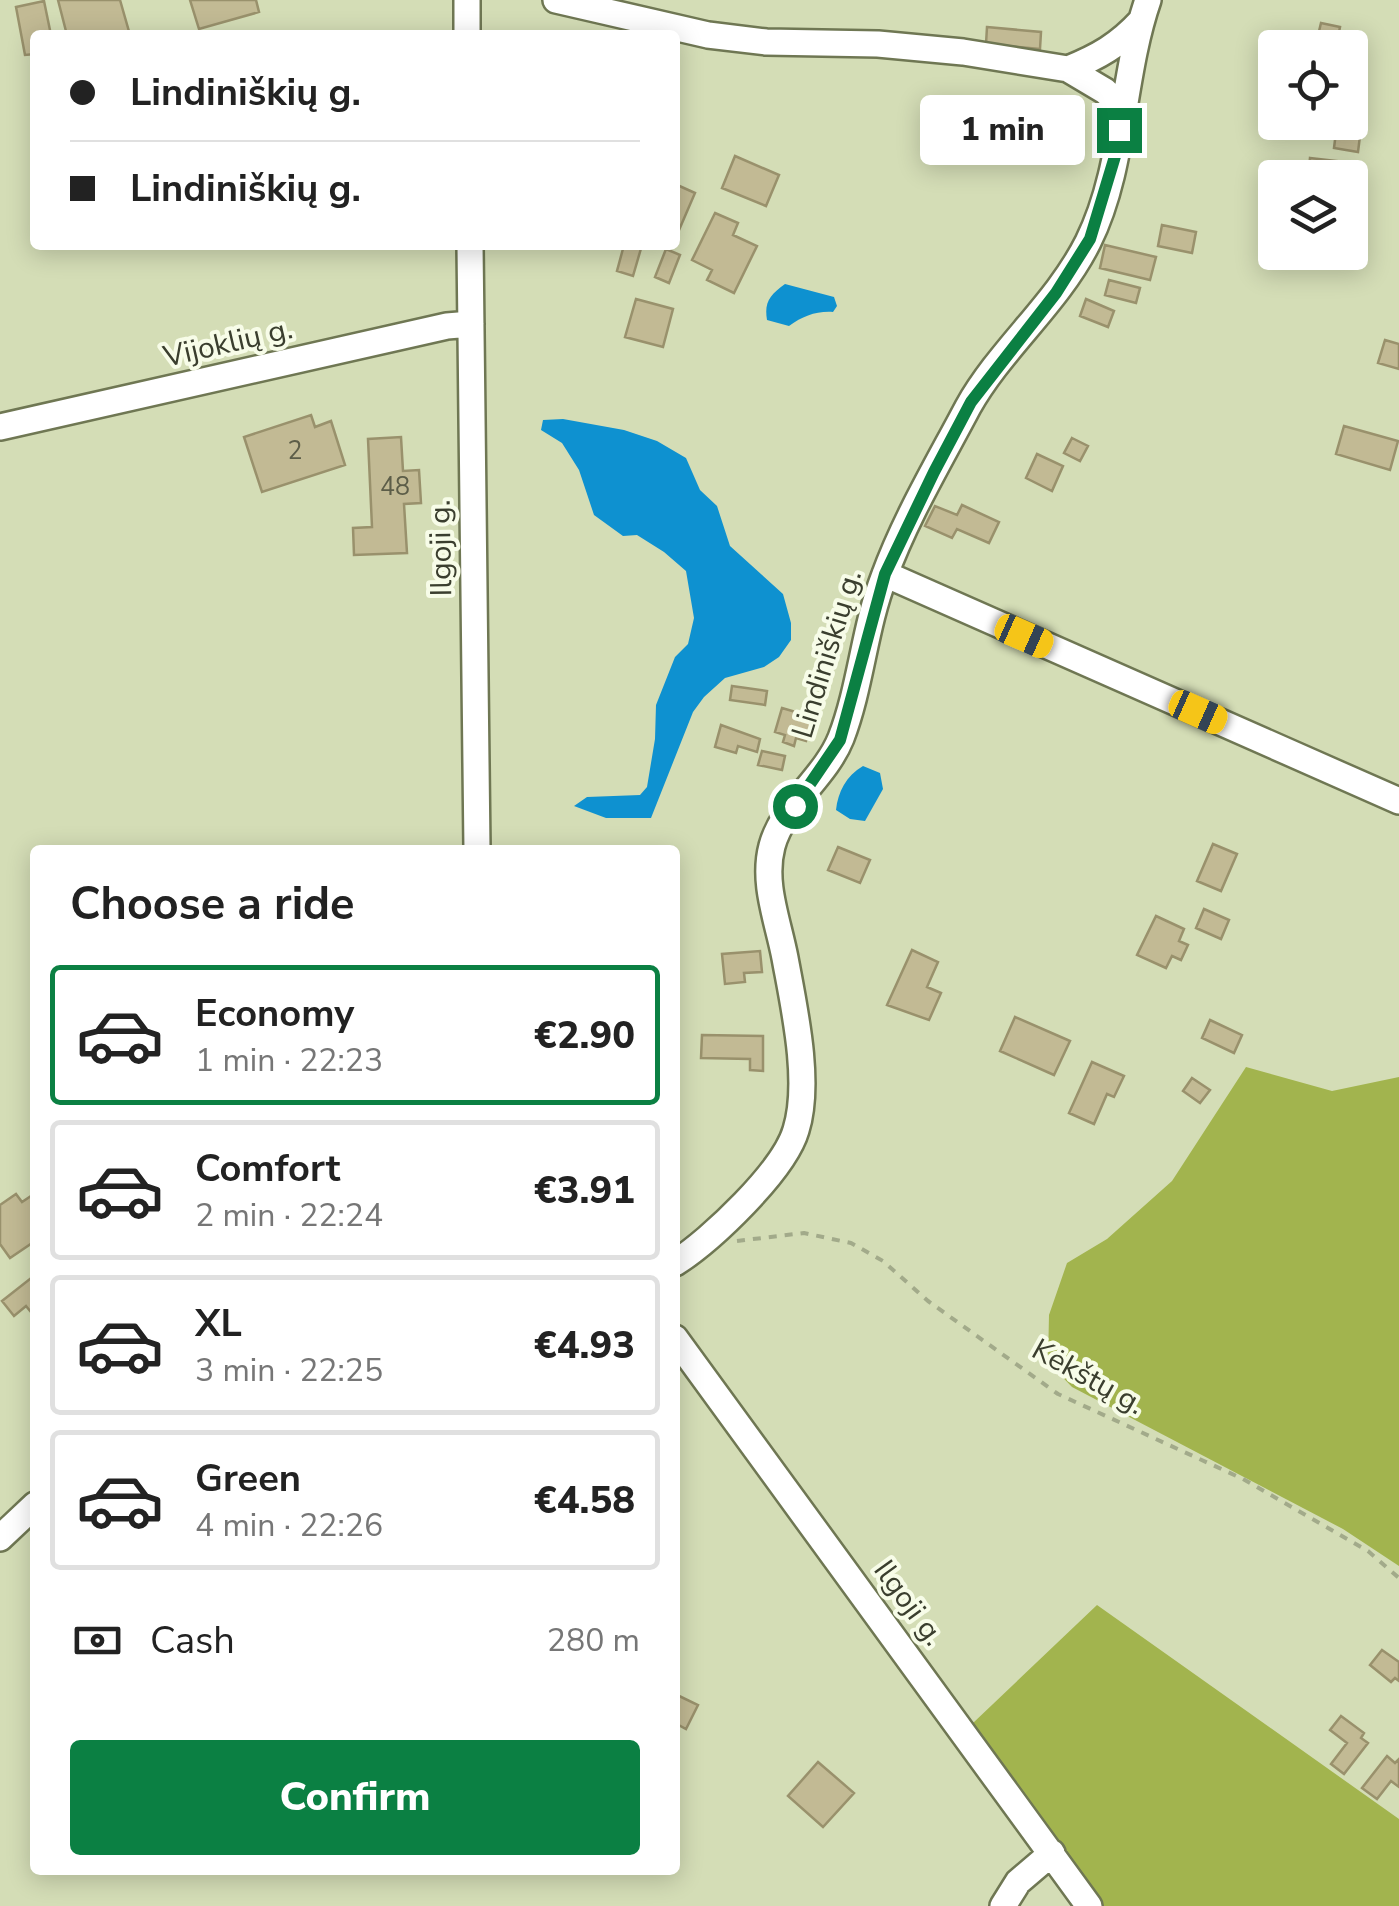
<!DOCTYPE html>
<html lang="en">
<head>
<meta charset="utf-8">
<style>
	:root { --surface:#fff; --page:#f6f6f6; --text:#222; --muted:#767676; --line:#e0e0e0; --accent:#0b8043 }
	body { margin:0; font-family:"Nunito Sans",sans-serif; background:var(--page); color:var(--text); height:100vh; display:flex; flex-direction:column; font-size:38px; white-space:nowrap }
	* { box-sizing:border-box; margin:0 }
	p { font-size:32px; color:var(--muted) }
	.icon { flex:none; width:55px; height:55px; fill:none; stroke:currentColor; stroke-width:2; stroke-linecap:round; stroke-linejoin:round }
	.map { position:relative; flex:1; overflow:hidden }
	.details { position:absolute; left:30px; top:845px; width:650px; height:1030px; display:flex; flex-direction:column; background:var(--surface); border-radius:10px; box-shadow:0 5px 25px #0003 }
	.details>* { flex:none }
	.guide { position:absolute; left:30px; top:30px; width:650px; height:220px; border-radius:10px; box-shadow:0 5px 25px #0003; display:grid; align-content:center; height:220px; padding:0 40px; background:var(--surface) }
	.buttons { position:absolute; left:1258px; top:30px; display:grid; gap:20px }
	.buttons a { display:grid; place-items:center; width:110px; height:110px; border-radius:10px; background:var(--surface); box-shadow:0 5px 25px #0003; font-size:50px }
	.end { position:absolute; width:45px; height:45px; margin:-22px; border:12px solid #0b8043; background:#fff; box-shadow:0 0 0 5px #fff }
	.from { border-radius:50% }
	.bubble { position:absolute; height:70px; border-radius:10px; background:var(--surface); box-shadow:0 5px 25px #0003; font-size:32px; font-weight:800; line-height:70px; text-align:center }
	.car { position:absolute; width:30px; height:60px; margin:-30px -15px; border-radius:12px; box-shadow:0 0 8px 2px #0007; background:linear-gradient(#f5c518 24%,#345 0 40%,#f5c518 0 76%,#345 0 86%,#f5c518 0) }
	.guide b { display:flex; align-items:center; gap:35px; height:95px; font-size:38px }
	.guide b+b { border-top:2px solid var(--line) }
	.guide i { width:25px; height:25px; background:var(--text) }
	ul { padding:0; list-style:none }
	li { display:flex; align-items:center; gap:30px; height:140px; margin:0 20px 15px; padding:0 20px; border:5px solid var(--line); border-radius:10px }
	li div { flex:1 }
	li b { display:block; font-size:38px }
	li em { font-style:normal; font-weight:800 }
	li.active { border-color:var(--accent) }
	li>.icon { width:90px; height:90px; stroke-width:1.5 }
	h2 { padding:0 40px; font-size:45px; line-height:120px }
	.pay { display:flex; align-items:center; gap:25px; height:110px; padding:0 40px; font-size:38px }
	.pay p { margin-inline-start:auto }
	.primary-button { display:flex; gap:20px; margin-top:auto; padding:20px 40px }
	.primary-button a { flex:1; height:115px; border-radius:10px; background:var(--accent); color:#fff; font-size:40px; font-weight:800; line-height:115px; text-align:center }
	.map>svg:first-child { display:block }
	.green { fill:#a2b44e }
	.water { fill:#0e91d0 }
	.building { fill:#c2ba94; stroke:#99916c; stroke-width:2.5 }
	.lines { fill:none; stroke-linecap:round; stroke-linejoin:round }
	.minor-casing { stroke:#6f7753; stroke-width:30 }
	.path { stroke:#a2aa8a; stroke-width:4; stroke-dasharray:8 8; stroke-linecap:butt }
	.minor { stroke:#fff; stroke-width:25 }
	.route { stroke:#0b8043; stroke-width:12 }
	.labels { text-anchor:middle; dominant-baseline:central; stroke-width:8; stroke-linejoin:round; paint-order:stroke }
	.number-label { font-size:25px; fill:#5c5d48 }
	.street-label { font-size:30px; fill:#3a3e2e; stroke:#f7fce8 }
</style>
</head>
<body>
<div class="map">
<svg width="1399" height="1906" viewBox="0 0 1399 1906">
	<rect width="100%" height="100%" fill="#d4ddb6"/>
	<path class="green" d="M1246,1067L1332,1091L1399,1077V1566L1343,1529L1072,1387L1048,1362L1049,1315L1067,1263L1107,1239L1172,1181Z
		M1097,1605L1399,1819V1906H1099L973,1723Z"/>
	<path class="water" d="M785,284L834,297L837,306L833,312C816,311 803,316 789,326L767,320C764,302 770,295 785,284Z
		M563,419L624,430L657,441L686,458L700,490L717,506L730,546L783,594L791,623V640L779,657L764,667L725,678L704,697L693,712L651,818H606L574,806L587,797L640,795L647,787L655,739L656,705L675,657L688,644L694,618L686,571L664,552L637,535L623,536L594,515L579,470L562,443L541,430L543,420Z
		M863,766L880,773L883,789L865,821L850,819L836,810C838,792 846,776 863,766Z"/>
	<path class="building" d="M58,0H120L130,35H67Z
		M190,0H256L259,12L199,29Z
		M44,1L51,35H35V54L25,55L16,7Z
		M1321,23L1340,27L1336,48H1315Z
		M987,27L1041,32L1040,49L986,44Z
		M1337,124L1361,128L1358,152L1334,148Z
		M735,156L779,175L766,206L722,188Z
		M1310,158L1337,161L1335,178H1308Z
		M675,184L695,193L676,237L675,236Z
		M715,213L738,223L733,235L757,246L734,293L707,280L712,270L692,260Z
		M1162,225L1196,232L1192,253L1158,246Z
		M624,245H642L633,276L617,271Z
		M1105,245L1156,257L1150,280L1100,268Z
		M666,249L680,255L669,283L655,277Z
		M1109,280L1140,288L1136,303L1105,295Z
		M636,299L673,309L663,347L625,337Z
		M1086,299L1114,311L1108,327L1080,316Z
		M1385,340L1399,344V369L1378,363Z
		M311,415L315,427L331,421L345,465L262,492L244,437Z
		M1344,426L1398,441L1390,470L1336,454Z
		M401,437L403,471L419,470L421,503L404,504L407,553L354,555L353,528L372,527L368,439Z
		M1072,438L1088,446L1080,461L1064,453Z
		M1037,454L1063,466L1052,491L1026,478Z
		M962,505L999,522L989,543L957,529L952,538L925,526L935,506L957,515Z
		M732,686L767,691L765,705L730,700Z
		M782,708L813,717L806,741L796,738L794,746L783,742L785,735L775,732Z
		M721,725L760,739L757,752L738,746L736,753L715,747Z
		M762,751L785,756L782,770L758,765Z
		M1213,844L1237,854L1221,891L1197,881Z
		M838,847L870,860L860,883L828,870Z
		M1204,909L1229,920L1221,939L1196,928Z
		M1156,916L1184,929L1179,941L1188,945L1181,960L1172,956L1166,968L1137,955Z
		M912,950L938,962L927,987L941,993L929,1020L887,1005Z
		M760,951L762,972L744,973L745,982L725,984L722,954Z
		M1015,1017L1070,1041L1054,1075L1000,1051Z
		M1210,1020L1242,1035L1234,1053L1202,1038Z
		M702,1035L763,1036V1071L750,1070V1059L701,1058Z
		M1092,1062L1124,1076L1114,1097L1107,1094L1094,1124L1069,1113Z
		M1192,1078L1210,1090L1200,1103L1183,1091Z
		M16,1194L22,1202L31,1196L35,1202V1241L10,1258L0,1244V1205Z
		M35,1275V1317L26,1306L14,1316L2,1301Z
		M1382,1650L1399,1662V1681L1395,1678L1391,1682L1370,1665Z
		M675,1694L698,1705L686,1729L675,1723Z
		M1341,1716L1364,1733L1361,1738L1368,1743L1344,1774L1331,1764L1347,1743L1330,1730Z
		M1387,1756L1395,1763L1399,1759V1787L1391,1781L1377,1799L1362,1788Z
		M818,1762L854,1793L823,1827L788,1796Z"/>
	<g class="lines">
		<defs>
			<path id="minor" d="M467,0V35
				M556,0L708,35L766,42L878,44L963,52L1068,69L1105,91L1122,107
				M1068,69C1098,57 1119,45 1141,21
				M470,245L477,850
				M0,427L447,326L471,324
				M885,574L1399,801
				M675,1263C711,1240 784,1171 796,1130C811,1082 794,1007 785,958C778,921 762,883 772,846C783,805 825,778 841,738C861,686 864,629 884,577C905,519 939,462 968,407C1001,348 1057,304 1088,242C1125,168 1121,78 1148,0
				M675,1338L1089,1906
				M0,1538L35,1505
				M1003,1906L1018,1882L1052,1853"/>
		</defs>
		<use href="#minor" class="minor-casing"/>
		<path class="path" d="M737,1241L804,1233L851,1243L883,1261L928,1301L1058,1394L1243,1479L1368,1551L1399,1578"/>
		<use href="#minor" class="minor"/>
	</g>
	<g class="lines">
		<path class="route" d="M795,806L840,740L885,574L934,472L971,402L1056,293L1090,239L1116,153L1119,130"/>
	</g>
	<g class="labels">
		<g class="number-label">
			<text x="295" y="451">2</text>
			<text x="395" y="487">48</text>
		</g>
		<g class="street-label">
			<text transform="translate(228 343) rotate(-13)">Vijoklių g.</text>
			<text transform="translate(441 548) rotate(-91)">Ilgoji g.</text>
			<text transform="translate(827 654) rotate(-73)">Lindiniškių g.</text>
			<text transform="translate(1088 1377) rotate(29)">Kėkštų g.</text>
			<text transform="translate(909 1603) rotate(54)">Ilgoji g.</text>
		</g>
	</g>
</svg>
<div class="buttons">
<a><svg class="icon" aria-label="locate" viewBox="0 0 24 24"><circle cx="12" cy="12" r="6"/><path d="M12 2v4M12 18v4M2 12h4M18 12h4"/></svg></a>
<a><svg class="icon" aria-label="layers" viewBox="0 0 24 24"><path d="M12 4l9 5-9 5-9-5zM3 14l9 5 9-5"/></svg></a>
</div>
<i class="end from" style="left:795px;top:806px"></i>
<i class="end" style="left:1119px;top:130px"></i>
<div class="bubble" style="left:920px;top:95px;width:165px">1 min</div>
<i class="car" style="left:1024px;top:636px;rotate:114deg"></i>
<i class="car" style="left:1198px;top:712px;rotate:114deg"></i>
<div class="guide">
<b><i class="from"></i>Lindiniškių g.</b>
<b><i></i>Lindiniškių g.</b>
</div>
<section class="details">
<h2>Choose a ride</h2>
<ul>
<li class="active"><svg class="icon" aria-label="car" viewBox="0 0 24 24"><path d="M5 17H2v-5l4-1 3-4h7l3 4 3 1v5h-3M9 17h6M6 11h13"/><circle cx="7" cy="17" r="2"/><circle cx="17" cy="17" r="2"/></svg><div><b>Economy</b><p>1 min · 22:23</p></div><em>€2.90</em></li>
<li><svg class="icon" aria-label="car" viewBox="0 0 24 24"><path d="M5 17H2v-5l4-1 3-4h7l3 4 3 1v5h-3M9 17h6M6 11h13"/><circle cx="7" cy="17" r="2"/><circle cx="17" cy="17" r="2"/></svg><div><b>Comfort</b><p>2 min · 22:24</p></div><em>€3.91</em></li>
<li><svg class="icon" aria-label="car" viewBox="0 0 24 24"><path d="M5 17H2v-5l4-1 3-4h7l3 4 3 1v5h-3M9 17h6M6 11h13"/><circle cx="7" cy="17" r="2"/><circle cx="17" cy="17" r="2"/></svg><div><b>XL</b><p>3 min · 22:25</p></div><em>€4.93</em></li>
<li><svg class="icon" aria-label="car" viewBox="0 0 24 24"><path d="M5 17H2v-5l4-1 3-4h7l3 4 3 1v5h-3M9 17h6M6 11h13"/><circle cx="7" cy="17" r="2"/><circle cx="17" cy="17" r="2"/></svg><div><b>Green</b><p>4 min · 22:26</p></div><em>€4.58</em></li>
</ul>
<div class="pay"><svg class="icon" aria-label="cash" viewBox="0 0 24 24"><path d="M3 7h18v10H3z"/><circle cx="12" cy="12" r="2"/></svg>Cash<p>280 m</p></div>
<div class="primary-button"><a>Confirm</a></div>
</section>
</div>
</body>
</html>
